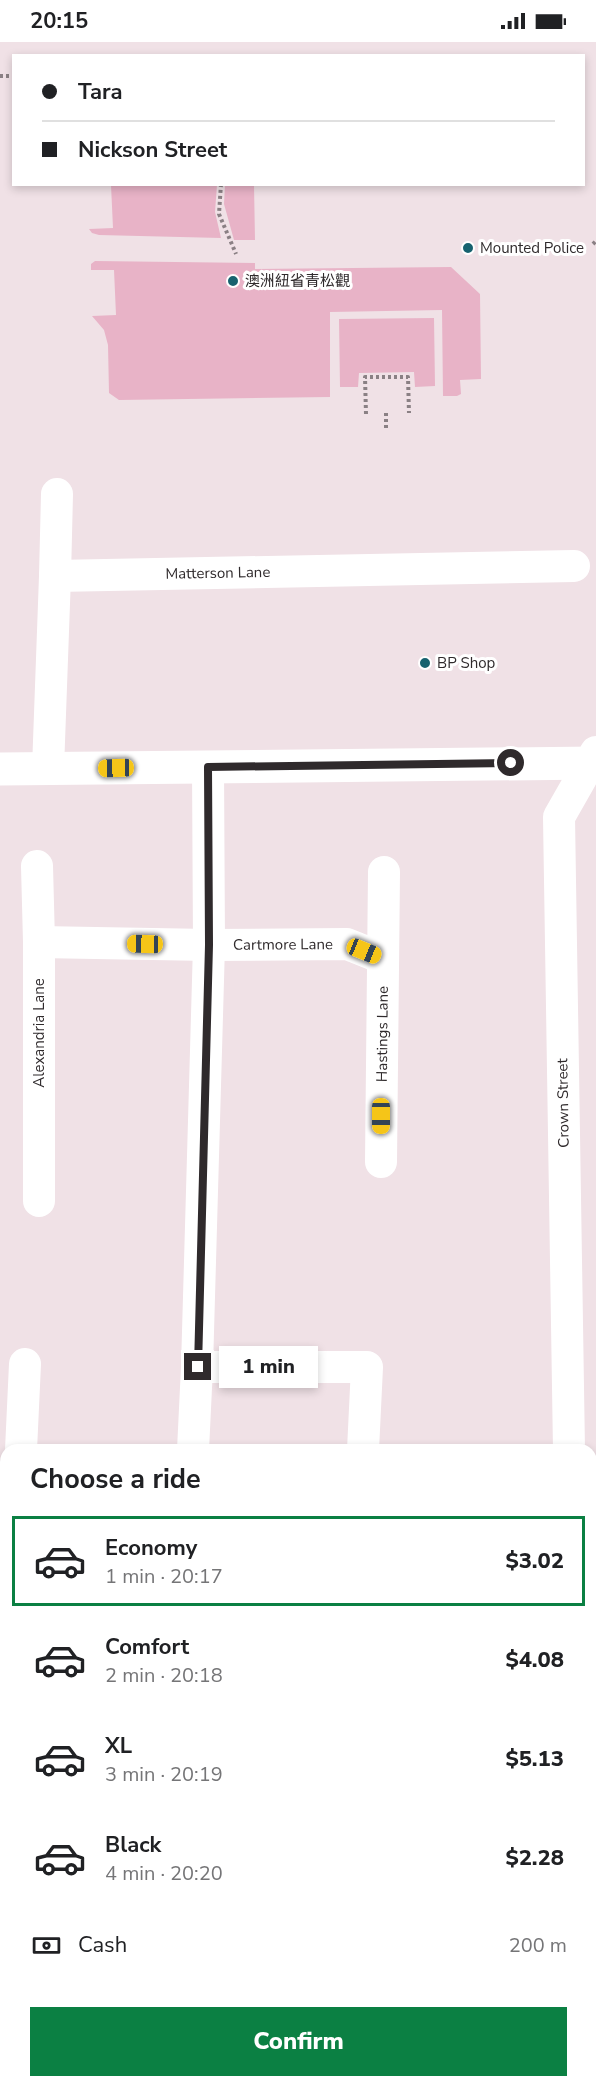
<!DOCTYPE html>
<html lang="en">
<head>
<meta charset="utf-8">
<style>
	:root { --surface:#fff; --page:#f2f2f2; --text:#202124; --muted:#757577; --line:#e0e0e0; --accent:#0b8043 }
	body { margin:0; font-family:"Nunito Sans","Noto Sans SC",sans-serif; background:var(--page); color:var(--text); height:100vh; display:flex; flex-direction:column; font-size:22px; white-space:nowrap }
	* { box-sizing:border-box; margin:0 }
	p { font-size:20px; color:var(--muted) }
	.icon { flex:none; width:33px; height:33px; fill:none; stroke:currentColor; stroke-width:2; stroke-linecap:round; stroke-linejoin:round }
	.map { position:relative; flex:1; overflow:hidden }
	.drawer { position:absolute; left:0px; top:1402px; width:597px; height:644px; display:flex; flex-direction:column; background:var(--surface); border-radius:18px 18px 0 0; box-shadow:0 3px 9px #0003 }
	.drawer>* { flex:none }
	.banner { position:absolute; left:12px; top:12px; width:573px; height:132px; border-radius:0px; box-shadow:0 3px 9px #0003; display:grid; align-content:center; height:132px; padding:0 30px; background:var(--surface) }
	.end { position:absolute; width:27px; height:27px; margin:-14px; border:8px solid #2f2a2c; background:#fff; box-shadow:0 0 0 3px #fff }
	.from { border-radius:50% }
	.bubble { position:absolute; height:42px; border-radius:0px; background:var(--surface); box-shadow:0 3px 9px #0003; font-size:20px; font-weight:800; line-height:42px; text-align:center }
	.car { position:absolute; width:18px; height:36px; margin:-18px -9px; border-radius:8px; box-shadow:0 0 4px 2px #0007; background:linear-gradient(#f5c518 24%,#345 0 40%,#f5c518 0 76%,#345 0 86%,#f5c518 0) }
	.banner b { display:flex; align-items:center; gap:21px; height:57px; font-size:22px }
	.banner b+b { border-top:2px solid var(--line) }
	.banner i { width:15px; height:15px; background:var(--text) }
	ul { padding:0; list-style:none }
	li { display:flex; align-items:center; gap:18px; height:90px; margin:0 12px 9px; padding:0 18px; border:3px solid transparent; border-radius:0px }
	li div { flex:1 }
	li b { display:block; font-size:22px }
	li em { font-style:normal; font-weight:800 }
	li.current { border-color:var(--accent) }
	li>.icon { width:54px; height:54px; stroke-width:1.5 }
	h2 { padding:0 30px; font-size:27px; line-height:72px }
	.pay { display:flex; align-items:center; gap:15px; height:66px; padding:0 30px; font-size:22px }
	.pay p { margin-inline-start:auto }
	.primary-button { display:flex; gap:12px; margin-top:auto; padding:12px 30px }
	.primary-button a { flex:1; height:69px; border-radius:0px; background:var(--accent); color:#fff; font-size:24px; font-weight:800; line-height:69px; text-align:center }
	.status { display:flex; justify-content:space-between; align-items:center; height:42px; padding:0 30px; background:var(--surface); direction:ltr }
	.status svg { height:16px; fill:currentColor }
	.map>svg:first-child { display:block }
	.green { fill:#e8b3c7 }
	.lines { fill:none; stroke-linecap:round; stroke-linejoin:round }
	.path { stroke:#8a8084; stroke-width:4; stroke-dasharray:3 3; stroke-linecap:butt }
	.minor { stroke:#fff; stroke-width:32 }
	.major { stroke:#fff; stroke-width:33 }
	.tram { stroke:#6b6265; stroke-width:1.5 }
	.route { stroke:#2f2a2c; stroke-width:8 }
	.poi-dot { fill:#17626f; stroke:#fff; stroke-width:2 }
	.labels { text-anchor:middle; dominant-baseline:central; stroke-width:6; stroke-linejoin:round; paint-order:stroke }
	.poi-label { font-size:15px; fill:#2f2a2c; stroke:#fff; text-anchor:start }
	.street-label { font-size:15px; fill:#2f2a2c; stroke:#fff }
</style>
</head>
<body>
<div class="status"><b>20:15</b><svg viewBox="0 0 49 12"><path d="M0 12V9h3v3zM5 12V6h3v6zM10 12V3h3v9zM15 12V0h3v12zM26 1h20v11H26zM47 4h2v5h-2z"/></svg></div>
<div class="map">
<svg width="596" height="2045" viewBox="0 0 596 2045">
	<rect width="100%" height="100%" fill="#f0e1e6"/>
	<path class="green" d="M111,143H217L215,170L221,196L99,193L92,191L89,187L113,186Z
		M225,143H254L255,198H234L224,162Z
		M95,219L255,221V227L451,225L480,252L481,337L460,338L461,352L457,354H443L442,268L330,270V355L119,358L109,351L108,303L104,288L92,274L116,273L114,228H91V222Z
		M434,276L435,344L415,345L414,330L359,331L358,345H340L339,277Z"/>
	<g class="lines">
		<path class="path" d="M0,34H14
			M221,142L219,172L236,212
			M593,202L596,199
			M386,371V389
			M366,372L365,335H408L409,371"/>
		<g class="minor">
			<path d="M55,534L57,452"/>
			<path id="s1" d="M48,727L55,534L574,524"/>
			<path d="M37,824L39,900V1159"/>
			<path id="s2" d="M39,900L209,903L347,902L382,916"/>
			<path id="s3" d="M381,1120L384,830"/>
			<path d="M197,1325H367L363,1408"/>
			<path d="M21,1408L25,1322"/>
			<path d="M193,1408L197,1325L209,903L208,725"/>
			<path d="M569,1408L559,775L596,710"/>
			<path d="M591,1467L596,1469"/>
			<path d="M0,1781L6,1669"/>
			<path d="M591,1803L596,1805"/>
			<path d="M0,1878L6,1880"/>
			<path d="M0,1926L6,1928"/>
			<path d="M346,2040L358,2045"/>
			<path d="M456,2040L470,2045"/>
			<path d="M574,2040L575,2045"/>
			<path d="M5,2045L6,2024"/>
			<path d="M229,2045L230,2040"/>
		</g>
		<path class="major" d="M0,727L596,721"/>
		<path class="tram" d="M0,1894L6,1896
			M0,1910L6,1912
			M393,2040L405,2045
			M431,2040L444,2045"/>
	</g>
	<g class="lines">
		<path class="route" d="M198,1325L209,903L208,725L511,721"/>
	</g>
	<g class="poi-dot">
		<circle cx="468" cy="206" r="6"/>
		<circle cx="233" cy="239" r="6"/>
		<circle cx="425" cy="621" r="6"/>
	</g>
	<g class="labels">
		<g class="poi-label">
			<text x="480" y="206">Mounted Police</text>
			<text x="245" y="239">澳洲紐省青松觀</text>
			<text x="437" y="621">BP Shop</text>
		</g>
		<g class="street-label">
			<text stroke="none"><textPath href="#s1" startOffset="356">Matterson Lane</textPath></text>
			<text stroke="none"><textPath href="#s2" startOffset="244">Cartmore Lane</textPath></text>
			<text transform="translate(39 991) rotate(-90)">Alexandria Lane</text>
			<text stroke="none"><textPath href="#s3" startOffset="128">Hastings Lane</textPath></text>
			<text transform="translate(563 1061) rotate(-91)">Crown Street</text>
		</g>
	</g>
</svg>
<i class="end from" style="left:511px;top:721px"></i>
<i class="end" style="left:198px;top:1325px"></i>
<div class="bubble" style="left:219px;top:1304px;width:99px">1 min</div>
<i class="car" style="left:116px;top:726px;rotate:269deg"></i>
<i class="car" style="left:145px;top:902px;rotate:271deg"></i>
<i class="car" style="left:364px;top:909px;rotate:112deg"></i>
<i class="car" style="left:381px;top:1074px;rotate:180deg"></i>
<div class="banner">
<b><i class="from"></i>Tara</b>
<b><i></i>Nickson Street</b>
</div>
<section class="drawer">
<h2>Choose a ride</h2>
<ul>
<li class="current"><svg class="icon" aria-label="car" viewBox="0 0 24 24"><path d="M5 17H2v-5l4-1 3-4h7l3 4 3 1v5h-3M9 17h6M6 11h13"/><circle cx="7" cy="17" r="2"/><circle cx="17" cy="17" r="2"/></svg><div><b>Economy</b><p>1 min · 20:17</p></div><em>$3.02</em></li>
<li><svg class="icon" aria-label="car" viewBox="0 0 24 24"><path d="M5 17H2v-5l4-1 3-4h7l3 4 3 1v5h-3M9 17h6M6 11h13"/><circle cx="7" cy="17" r="2"/><circle cx="17" cy="17" r="2"/></svg><div><b>Comfort</b><p>2 min · 20:18</p></div><em>$4.08</em></li>
<li><svg class="icon" aria-label="car" viewBox="0 0 24 24"><path d="M5 17H2v-5l4-1 3-4h7l3 4 3 1v5h-3M9 17h6M6 11h13"/><circle cx="7" cy="17" r="2"/><circle cx="17" cy="17" r="2"/></svg><div><b>XL</b><p>3 min · 20:19</p></div><em>$5.13</em></li>
<li><svg class="icon" aria-label="car" viewBox="0 0 24 24"><path d="M5 17H2v-5l4-1 3-4h7l3 4 3 1v5h-3M9 17h6M6 11h13"/><circle cx="7" cy="17" r="2"/><circle cx="17" cy="17" r="2"/></svg><div><b>Black</b><p>4 min · 20:20</p></div><em>$2.28</em></li>
</ul>
<div class="pay"><svg class="icon" aria-label="cash" viewBox="0 0 24 24"><path d="M3 7h18v10H3z"/><circle cx="12" cy="12" r="2"/></svg>Cash<p>200 m</p></div>
<div class="primary-button"><a>Confirm</a></div>
</section>
</div>
</body>
</html>
